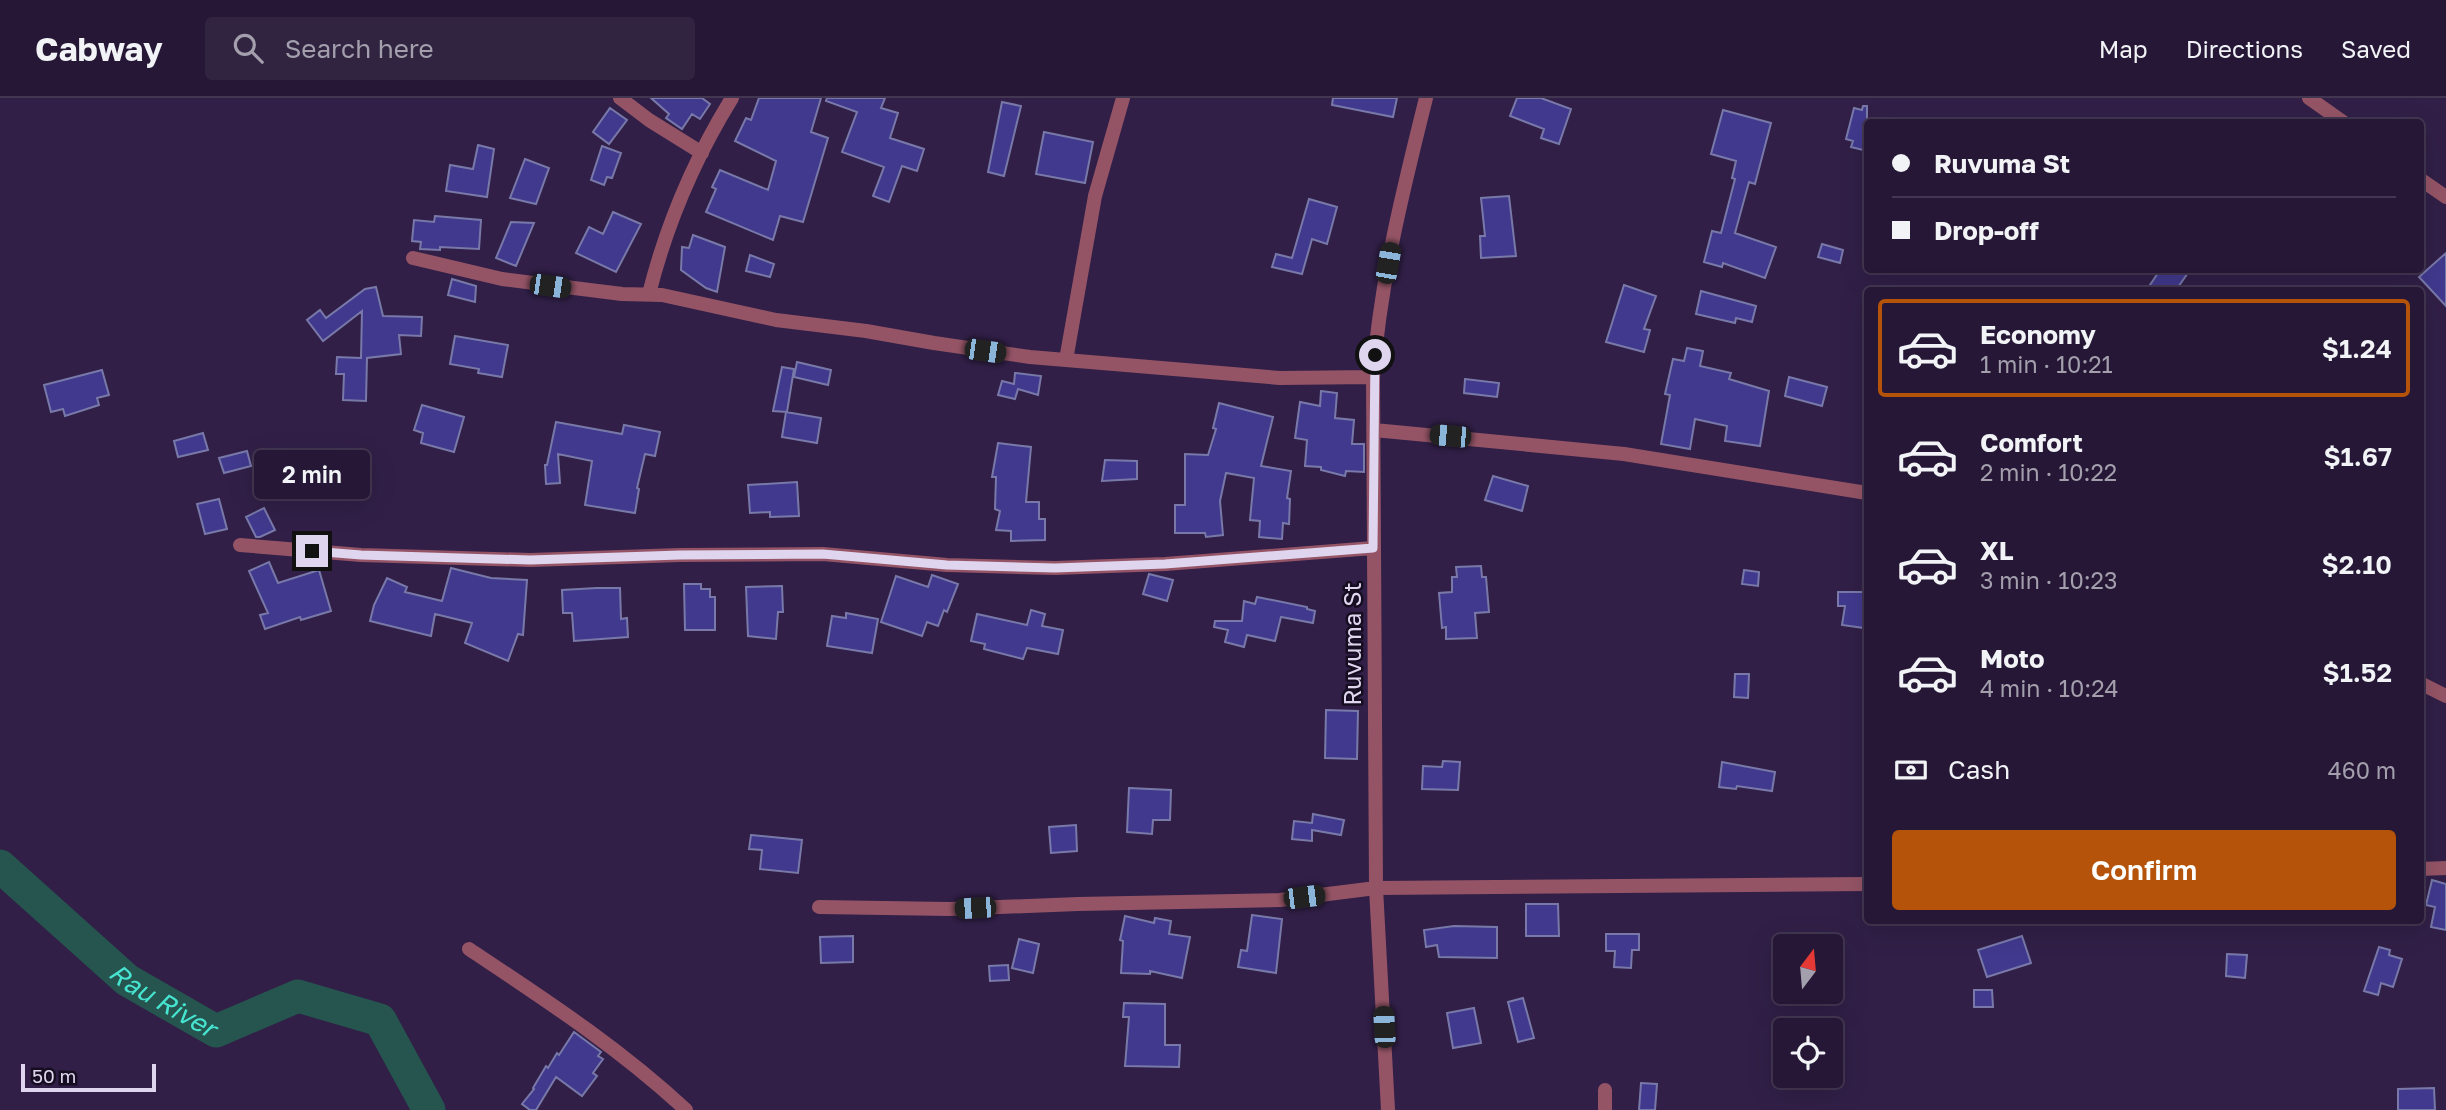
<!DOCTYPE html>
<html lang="en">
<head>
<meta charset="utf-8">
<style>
	:root { --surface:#251735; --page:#312441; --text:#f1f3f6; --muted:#a39fad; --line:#423650; --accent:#b45309 }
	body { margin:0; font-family:"Golos Text",sans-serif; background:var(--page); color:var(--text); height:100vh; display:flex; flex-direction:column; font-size:26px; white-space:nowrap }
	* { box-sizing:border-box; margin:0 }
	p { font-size:23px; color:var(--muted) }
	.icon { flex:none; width:38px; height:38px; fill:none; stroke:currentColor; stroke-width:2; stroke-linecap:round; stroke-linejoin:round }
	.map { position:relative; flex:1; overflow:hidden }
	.details { position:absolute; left:1864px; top:189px; width:560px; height:637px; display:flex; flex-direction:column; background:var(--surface); border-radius:7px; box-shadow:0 7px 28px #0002,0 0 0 2px var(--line) }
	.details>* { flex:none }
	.hud { position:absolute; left:1864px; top:21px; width:560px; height:154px; border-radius:7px; box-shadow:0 7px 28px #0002,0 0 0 2px var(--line); display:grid; align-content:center; height:154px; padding:0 28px; background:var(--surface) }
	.needle { width:46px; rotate:16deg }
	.buttons { position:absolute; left:1773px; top:836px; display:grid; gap:14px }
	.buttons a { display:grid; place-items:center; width:70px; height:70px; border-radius:7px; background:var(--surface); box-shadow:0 7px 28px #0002,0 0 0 2px var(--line); font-size:35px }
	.scale { position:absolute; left:21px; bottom:18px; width:135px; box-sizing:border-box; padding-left:7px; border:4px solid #dfd5ef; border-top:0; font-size:19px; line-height:24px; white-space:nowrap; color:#dfd5ef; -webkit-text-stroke:5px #160e20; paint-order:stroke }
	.end { position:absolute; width:32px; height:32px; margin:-16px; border:9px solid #dfd5ef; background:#111; box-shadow:0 0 0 4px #111 }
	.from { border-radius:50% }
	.bubble { position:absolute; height:49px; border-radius:7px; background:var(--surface); box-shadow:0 7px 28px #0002,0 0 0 2px var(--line); font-size:23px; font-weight:600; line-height:49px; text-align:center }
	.car { position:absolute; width:21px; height:42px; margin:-21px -10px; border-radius:9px; box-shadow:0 0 5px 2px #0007; background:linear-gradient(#222 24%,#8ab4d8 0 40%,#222 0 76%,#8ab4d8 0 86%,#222 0) }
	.hud b { display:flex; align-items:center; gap:24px; height:66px; font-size:26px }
	.hud b+b { border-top:2px solid var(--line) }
	.hud i { width:18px; height:18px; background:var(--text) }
	ul { padding:12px 0 0; list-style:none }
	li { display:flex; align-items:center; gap:21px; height:98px; margin:0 14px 10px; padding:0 14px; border:4px solid transparent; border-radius:7px }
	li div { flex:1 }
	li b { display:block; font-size:26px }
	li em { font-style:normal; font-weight:600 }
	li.current { border-color:var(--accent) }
	li>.icon { width:63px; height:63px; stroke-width:1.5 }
	.pay { display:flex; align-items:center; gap:18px; height:77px; padding:0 28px; font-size:26px }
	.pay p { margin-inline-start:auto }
	.button { display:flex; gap:14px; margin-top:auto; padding:14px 28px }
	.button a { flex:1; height:80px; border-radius:7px; background:var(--accent); color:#fff; font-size:28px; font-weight:600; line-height:80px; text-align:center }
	header { display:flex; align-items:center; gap:42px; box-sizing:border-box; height:98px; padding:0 35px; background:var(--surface); border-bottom:2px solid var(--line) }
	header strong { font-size:33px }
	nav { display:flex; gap:38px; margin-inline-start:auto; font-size:24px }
	.search { width:490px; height:63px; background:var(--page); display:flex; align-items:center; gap:18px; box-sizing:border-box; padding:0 24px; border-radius:7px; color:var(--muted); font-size:26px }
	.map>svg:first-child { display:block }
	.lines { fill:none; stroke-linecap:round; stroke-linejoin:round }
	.river { stroke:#25554e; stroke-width:33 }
	.building { fill:#41398d; stroke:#7879a9; stroke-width:2 }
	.street { stroke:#945466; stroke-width:14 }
	.route { stroke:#dfd5ef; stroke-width:9 }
	.labels { text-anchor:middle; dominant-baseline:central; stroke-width:5; stroke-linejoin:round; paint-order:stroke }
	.street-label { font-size:24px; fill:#dfd5ef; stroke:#160e20 }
	.water-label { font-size:26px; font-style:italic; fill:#47e4d1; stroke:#160e20 }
</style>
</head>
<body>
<header>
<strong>Cabway</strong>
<div class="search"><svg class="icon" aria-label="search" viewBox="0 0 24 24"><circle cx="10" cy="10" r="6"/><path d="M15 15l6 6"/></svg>Search here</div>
<nav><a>Map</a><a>Directions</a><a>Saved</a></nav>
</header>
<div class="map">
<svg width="2446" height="1012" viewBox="0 0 2446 1012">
	<rect width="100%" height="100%" fill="#311f47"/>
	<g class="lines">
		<path class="river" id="s1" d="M0,768L127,882L216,933L298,898L380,922L429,1012"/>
	</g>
	<path class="building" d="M651,0H702L710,6L700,21L692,16L682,31L666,20L669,16Z
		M759,0H821L811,34L828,40L803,124L780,118L773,142L706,114L716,91L712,89L720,72L768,92L776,63L735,43L746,20L751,22Z
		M827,0H885L881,10L898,15L890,40L924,51L917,73L902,68L889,104L873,98L884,69L842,54L857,14L826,3Z
		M1333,0H1397L1393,19L1332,7Z
		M1517,0H1541L1571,11L1559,46L1541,40L1544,31L1510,18Z
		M1002,4L1021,8L1004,78L988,74Z
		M1863,8H1867V53L1851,49L1853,43L1846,41L1854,10L1862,12Z
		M610,10L627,22L609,46L593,34Z
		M1723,12L1771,25L1755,86L1749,84L1735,135L1776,149L1765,180L1723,165L1722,169L1704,164L1712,133L1721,135L1735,81L1732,80L1736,63L1711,56Z
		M1044,34L1093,44L1085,85L1036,76Z
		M478,47L494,51L487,99L446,93L450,67L473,71Z
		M602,48L621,55L612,80L607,79L604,87L591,82Z
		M525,61L549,70L536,106L510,100Z
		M1509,98L1516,158L1481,160L1480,138H1485L1481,100Z
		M1309,101L1337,109L1327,146L1312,141L1302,176L1272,169L1276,156L1292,160Z
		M613,114L641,126L616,174L576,155L589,129L603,136Z
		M435,118L481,122L479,151L440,149V152L420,151L421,144L412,143L414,122L434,124Z
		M511,124L534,125L516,168L496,160Z
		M693,137L725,149L717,194L706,190L681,172L682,149L689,150Z
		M1822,146L1843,152L1840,165L1818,159Z
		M2446,155V208L2419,179Z
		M750,157L774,166L770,179L746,173Z
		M2160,172H2190L2176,192H2159L2150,187Z
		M452,181L476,188L475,204L448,197Z
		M1624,187L1656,198L1644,231L1650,232L1644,254L1606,244Z
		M376,189L383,218L422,219L421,238L399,237L401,256L367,260L366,303L343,302L344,276H336L337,259L361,260L362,213L323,243L307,222L320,212L326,220L365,191Z
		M1701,193L1756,208L1752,224L1736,220L1735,225L1696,216Z
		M455,238L508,247L502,279L478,275L479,271L450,266Z
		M1687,250L1703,253L1700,268L1731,275L1729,281L1769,293L1760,348L1725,343L1727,328L1695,321L1690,351L1661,346L1670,297L1665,296L1673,261L1684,263Z
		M797,264L831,272L828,287L794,279Z
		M782,269L794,271L787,314L773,313Z
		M102,272L109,297L97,300L99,307L65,318L63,311L51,314L44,287Z
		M1015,275L1041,278L1038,297L1018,291L1015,301L998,297L1002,283L1014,286Z
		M1789,279L1827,289L1822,308L1785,298Z
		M1465,281L1499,285L1497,299L1464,295Z
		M1321,293L1337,295L1335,320L1354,322L1352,346H1364V374L1346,373L1345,378L1321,372V369L1305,368L1307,342L1295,340L1300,304L1320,308Z
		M1219,305L1273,319L1261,368L1291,373L1287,400L1290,401L1289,426L1283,425L1282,441L1259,439L1260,423L1250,422L1254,380L1226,375L1220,403L1223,437L1206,439L1205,435H1175V407H1185V356L1208,357L1216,331L1213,330Z
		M422,307L464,319L454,354L421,345L423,335L414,332Z
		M786,314L821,320L817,345L782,339Z
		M556,324L622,336L624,327L660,334L655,358L645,356L637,390L639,391L635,415L585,407L592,363L558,356L560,385L546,386L545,367H547Z
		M203,335L208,352L178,359L174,343Z
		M998,345L1031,349L1026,404H1039V421H1045V442L1011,443V433L996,432L1000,413L995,411L996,379H992Z
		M247,353L251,368L224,375L219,360Z
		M1105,362L1137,363V381L1102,383Z
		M1493,378L1528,388L1522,413L1485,402Z
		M797,384L799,418L770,419V414L750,415L748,387Z
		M219,401L227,431L205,436L197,406Z
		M264,410L275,432L260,439H256L246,419Z
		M269,464L278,485L319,472L331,513L301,522L300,519L265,531L260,517L268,515L249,473Z
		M1481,468L1482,479H1486L1489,514L1475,515L1477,540L1446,541V529L1442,530L1439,495L1452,494V479H1457L1456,469Z
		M451,470L491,480L527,482L523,537L518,536L508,563L465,545L472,525L435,516L431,538L370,523L374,507L387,480L407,489L405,494L442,503Z
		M1744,472L1759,474L1758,488L1742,486Z
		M1149,476L1173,482L1167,503L1143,496Z
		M932,477L958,486L947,514L944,512L938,528L927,524L922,538L881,524L896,478L928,489Z
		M684,486H701V491H710V499H715V532H685Z
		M782,488L783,514H778L776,541L748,538L746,489Z
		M597,490H620L621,521L627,520L628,539L574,543L572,515H563L562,492Z
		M1838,494H1867L1864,530L1842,527L1845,508H1838Z
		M1257,499L1307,509V511L1315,513L1313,525L1281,519L1275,543L1247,537L1244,549L1225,544L1228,532L1214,529L1215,523H1242L1244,503L1255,506Z
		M1031,512L1045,516L1042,528L1063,532L1058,556L1027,550L1023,561L984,551L985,546L971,543L977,516L1027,527Z
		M846,515L878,521L872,555L827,548L832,518L846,520Z
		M1735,576H1749L1748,600L1734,599Z
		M1326,612L1358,613L1357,661L1325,660Z
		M1443,663L1460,664L1458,692L1422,691L1423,668L1442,669Z
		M1722,664L1775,674L1772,693L1737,688L1736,691L1719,689Z
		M1129,690L1171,692L1170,722H1153L1152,736L1127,734Z
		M1313,716L1344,722L1341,737L1312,732V743L1292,741L1294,723L1312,725Z
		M1076,727L1077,753L1051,755L1049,729Z
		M751,737L802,742L798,775L760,771L762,752L749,751Z
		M2432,782L2446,786V832L2431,829L2435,809L2426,807Z
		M1526,806H1558L1559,838H1526Z
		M1252,817L1282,821L1276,875L1238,869L1241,852L1247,853Z
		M1125,818L1154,825L1155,820L1171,823L1169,836L1190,839L1182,880L1150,873V876L1121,875L1123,843L1120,842Z
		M1454,828L1497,829V860L1439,859L1437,847L1426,849L1424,832Z
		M1606,836H1639V852H1632L1631,870L1614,869L1615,853H1606Z
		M853,838V864L821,865L820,839Z
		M2022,838L2031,865L1987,879L1978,852Z
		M1019,841L1039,846L1033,875L1012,870Z
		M2379,849L2390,852L2389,857L2402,861L2393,889L2381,885L2378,897L2364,893Z
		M2227,856L2247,857L2245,880L2226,878Z
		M1008,867L1009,882L990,883L989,868Z
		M1974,892H1992L1993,909H1974Z
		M1523,900L1534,940L1518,944L1508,904Z
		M1124,905L1165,906V947H1180L1179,969L1125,968L1129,919H1123Z
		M1474,910L1481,945L1453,950L1447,915Z
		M574,934L601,954L598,958L603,961L593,975L597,978L582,998L556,979L536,1012H530L522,1006L534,991L533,990L546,968L548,970L557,955L559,957Z
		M1641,985L1657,986L1655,1012H1639Z
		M2434,990L2435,1012H2398V991Z"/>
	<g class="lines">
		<path class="street" d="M620,0L649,22L702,55
			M2309,0L2343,24
			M2420,81L2446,99
			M413,160L502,181L622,196L662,197L776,222L866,233L934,245L1030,259L1280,280L1373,279
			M649,196C666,128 695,60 732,0
			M1066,262L1095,98L1123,0
			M1374,332L1624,356L1867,395
			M240,447L361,457L530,462L680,457L823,456L947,467L1055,470L1165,466L1373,450
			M2420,585L2446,598
			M2420,771L2446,770
			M819,809L949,811L1078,806L1280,802L1376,790L1867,786
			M469,851C547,903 618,949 686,1012
			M1605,992V1012
			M1388,1012L1376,790L1373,279C1380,184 1403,92 1426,0"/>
	</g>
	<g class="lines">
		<path class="route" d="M312,453L361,457L530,462L680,457L823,456L947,467L1055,470L1165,466L1373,450L1375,257"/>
	</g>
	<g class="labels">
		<g class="street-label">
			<text transform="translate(1351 546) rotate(-90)">Ruvuma St</text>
		</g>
		<g class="water-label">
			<text stroke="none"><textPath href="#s1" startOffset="212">Rau River</textPath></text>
		</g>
	</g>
</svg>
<div class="buttons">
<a><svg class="needle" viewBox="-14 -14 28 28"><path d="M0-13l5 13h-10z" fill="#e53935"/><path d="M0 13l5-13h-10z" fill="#a39fad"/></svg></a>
<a><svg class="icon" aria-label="locate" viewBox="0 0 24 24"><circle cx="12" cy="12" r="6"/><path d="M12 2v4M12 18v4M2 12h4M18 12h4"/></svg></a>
</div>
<div class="scale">50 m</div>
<i class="end from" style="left:1375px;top:257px"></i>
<i class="end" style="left:312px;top:453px"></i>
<div class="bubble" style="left:254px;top:352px;width:116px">2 min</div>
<i class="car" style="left:1388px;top:165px;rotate:10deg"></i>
<i class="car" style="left:550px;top:188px;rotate:98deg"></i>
<i class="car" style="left:985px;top:253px;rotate:98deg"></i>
<i class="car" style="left:1450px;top:338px;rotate:275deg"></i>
<i class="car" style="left:1304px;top:799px;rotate:83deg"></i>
<i class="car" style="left:975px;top:810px;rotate:267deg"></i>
<i class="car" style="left:1384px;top:929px;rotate:357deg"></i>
<div class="hud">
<b><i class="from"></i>Ruvuma St</b>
<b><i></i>Drop-off</b>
</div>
<section class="details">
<ul>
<li class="current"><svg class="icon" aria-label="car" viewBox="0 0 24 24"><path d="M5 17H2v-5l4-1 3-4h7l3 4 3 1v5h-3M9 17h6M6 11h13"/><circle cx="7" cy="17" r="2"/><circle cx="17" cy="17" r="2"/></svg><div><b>Economy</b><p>1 min · 10:21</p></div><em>$1.24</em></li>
<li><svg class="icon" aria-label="car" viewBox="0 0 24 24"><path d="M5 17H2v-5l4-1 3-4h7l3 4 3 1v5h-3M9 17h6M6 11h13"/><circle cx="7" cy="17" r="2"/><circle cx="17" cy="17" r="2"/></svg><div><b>Comfort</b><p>2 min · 10:22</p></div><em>$1.67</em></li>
<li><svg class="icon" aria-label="car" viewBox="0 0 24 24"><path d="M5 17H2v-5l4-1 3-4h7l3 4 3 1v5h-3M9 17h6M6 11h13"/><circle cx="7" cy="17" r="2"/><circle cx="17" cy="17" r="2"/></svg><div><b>XL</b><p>3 min · 10:23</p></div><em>$2.10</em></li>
<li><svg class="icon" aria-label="car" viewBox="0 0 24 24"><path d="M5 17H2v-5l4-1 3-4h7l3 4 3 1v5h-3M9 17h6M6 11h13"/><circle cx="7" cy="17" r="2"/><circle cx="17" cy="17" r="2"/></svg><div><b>Moto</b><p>4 min · 10:24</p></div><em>$1.52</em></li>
</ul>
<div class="pay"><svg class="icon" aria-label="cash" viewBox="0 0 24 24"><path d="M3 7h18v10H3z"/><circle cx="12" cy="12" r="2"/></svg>Cash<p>460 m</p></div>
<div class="button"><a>Confirm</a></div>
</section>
</div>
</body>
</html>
